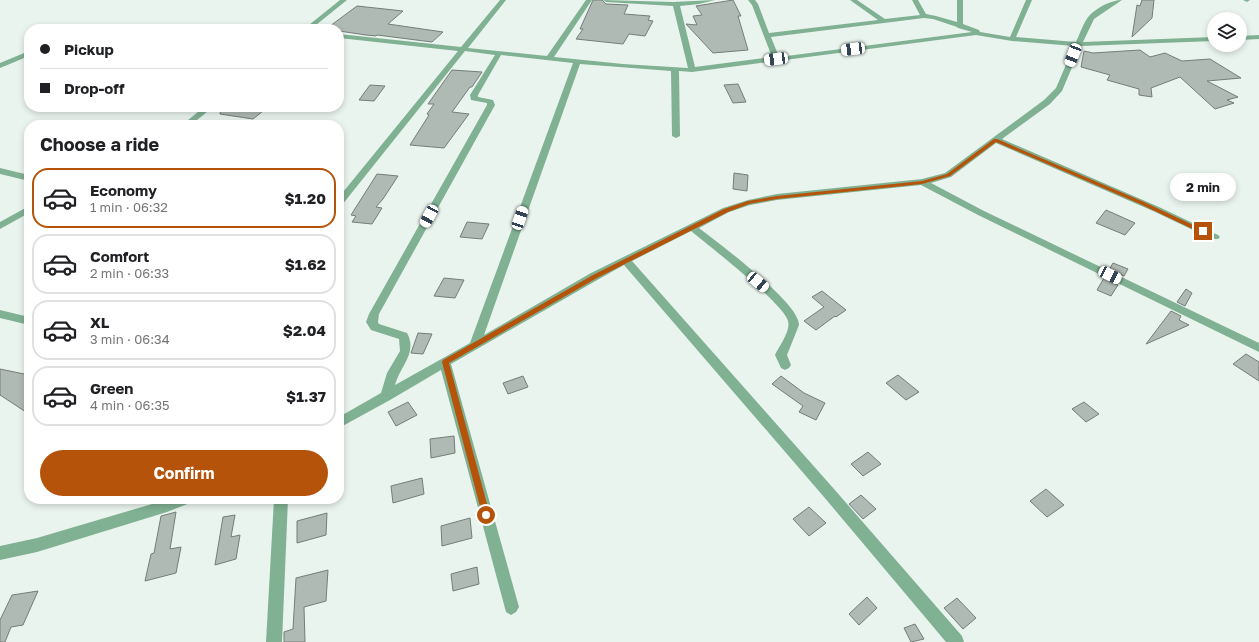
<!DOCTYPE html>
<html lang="en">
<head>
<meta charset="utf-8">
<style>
	:root { --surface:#fff; --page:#f2f2f2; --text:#202124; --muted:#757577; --line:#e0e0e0; --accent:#b45309 }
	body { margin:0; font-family:"Golos Text",sans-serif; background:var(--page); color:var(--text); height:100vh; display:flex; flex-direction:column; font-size:15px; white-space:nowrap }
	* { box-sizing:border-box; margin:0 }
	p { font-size:13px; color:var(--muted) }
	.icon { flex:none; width:22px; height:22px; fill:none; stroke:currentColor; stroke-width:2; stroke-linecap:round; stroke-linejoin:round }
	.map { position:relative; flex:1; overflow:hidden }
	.drawer { position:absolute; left:24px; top:120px; width:320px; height:384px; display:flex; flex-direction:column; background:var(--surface); border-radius:16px; box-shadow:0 2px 6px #0003 }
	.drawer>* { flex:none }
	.guide { position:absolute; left:24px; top:24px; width:320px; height:88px; border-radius:16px; box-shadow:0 2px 6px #0003; display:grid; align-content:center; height:88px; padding:0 16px; background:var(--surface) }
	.controls { position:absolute; left:1207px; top:12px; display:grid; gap:8px }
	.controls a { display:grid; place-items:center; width:40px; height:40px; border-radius:50%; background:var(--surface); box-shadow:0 2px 6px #0003; font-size:20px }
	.end { position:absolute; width:18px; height:18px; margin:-9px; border:5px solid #b45309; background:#fff; box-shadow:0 0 0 2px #fff }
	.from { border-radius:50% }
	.bubble { position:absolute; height:28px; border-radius:14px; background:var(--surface); box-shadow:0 2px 6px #0003; font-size:13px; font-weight:700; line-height:28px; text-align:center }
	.car { position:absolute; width:12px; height:24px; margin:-12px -6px; border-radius:5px; box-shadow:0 0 3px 1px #0007; background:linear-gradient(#fff 24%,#345 0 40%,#fff 0 76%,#345 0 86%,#fff 0) }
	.guide b { display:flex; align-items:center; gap:14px; height:38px; font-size:15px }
	.guide b+b { border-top:1px solid var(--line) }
	.guide i { width:10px; height:10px; background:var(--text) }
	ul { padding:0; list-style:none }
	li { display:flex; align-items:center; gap:12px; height:60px; margin:0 8px 6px; padding:0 8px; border:2px solid var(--line); border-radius:16px }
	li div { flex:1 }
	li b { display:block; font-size:15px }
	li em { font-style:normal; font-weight:700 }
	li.current { border-color:var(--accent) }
	li>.icon { width:36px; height:36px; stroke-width:1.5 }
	h2 { padding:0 16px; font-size:18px; line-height:48px }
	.action { display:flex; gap:8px; margin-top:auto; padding:8px 16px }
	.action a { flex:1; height:46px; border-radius:24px; background:var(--accent); color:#fff; font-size:16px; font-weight:700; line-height:46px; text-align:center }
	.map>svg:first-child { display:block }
	.building { fill:#b0bab4; stroke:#747d77 }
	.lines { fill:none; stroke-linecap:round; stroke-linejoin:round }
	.minor { fill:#80b193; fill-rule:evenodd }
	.route { fill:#b45309 }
</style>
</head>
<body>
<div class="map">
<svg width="1259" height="642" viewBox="0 0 1259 642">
	<rect width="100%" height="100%" fill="#eaf4ee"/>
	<path class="building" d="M593,0H602L606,4L628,5L624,14L650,16L648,20L653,21L645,36L629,34L623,44L576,39L583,29H580Z
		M733,0L741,16H738L748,50L713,53L686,24L697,25L693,16L702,15L696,6Z
		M1142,0H1154L1152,18L1132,37L1137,5L1140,6Z
		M357,6L403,11L388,24L443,32L432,42L377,35L376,36L366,35L339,31V29H326Z
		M1140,50L1150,57L1165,53L1182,61L1210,59L1241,78L1207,81L1238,97L1227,100L1234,103L1215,109L1180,77L1151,88L1152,97L1139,95V89L1107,80L1110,75L1081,67L1084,51L1093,53Z
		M452,70L482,72L472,87H470L452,112L469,114L444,148L410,145L429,115L427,114L434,104H428Z
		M738,84L746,102L733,103L724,85Z
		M370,85L385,86L374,101L359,100Z
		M221,107H268L253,119L220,114Z
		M734,173L748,175L747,191L733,189Z
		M377,174L398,176L383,199L376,207L382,208L372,224L352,222L356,216L351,215Z
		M1106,210L1135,223L1125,235L1096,223Z
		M467,222L489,224L482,239L460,237Z
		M1113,263L1128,269L1124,276L1109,270Z
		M444,278L464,280L455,298L434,296Z
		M1104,278L1118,285L1111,296L1097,290Z
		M1186,289L1192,293L1185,306L1177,302Z
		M822,291L846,310L836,317L835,316L816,330L804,321L824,307L812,297Z
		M1171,311L1181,316L1179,320L1189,325L1146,344Z
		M418,333L432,334L423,354L411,353Z
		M1246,354L1259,362V381L1233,364Z
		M0,369L29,375V414L0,395Z
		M898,375L919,392L906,400L886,383Z
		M523,376L528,387L508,394L503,383Z
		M781,376L804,393L825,403L816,420L799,412L803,406L772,384Z
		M408,402L417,415L396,426L388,412Z
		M1084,402L1099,414L1086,422L1072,409Z
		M454,436L455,453L431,458L430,439Z
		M868,452L881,464L863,476L851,464Z
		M422,478L424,494L393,503L391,486Z
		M1046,489L1064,505L1047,517L1030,501Z
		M861,495L876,509L863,519L849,504Z
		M809,507L826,523L809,536L793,519Z
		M176,512L170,549L181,547L176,573L145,581L151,554L154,553L161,516Z
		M327,513L326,535L297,543V521Z
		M235,515L231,537L240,535L236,559L215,565L223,517Z
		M470,518L472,538L442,546L441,526Z
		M477,567L479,584L453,591L451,574Z
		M328,570L326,601L304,607L305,642H284V632L293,629L296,578Z
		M38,591L23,625L11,627L5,642H0V620L12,595Z
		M867,597L877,608L859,625L849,614Z
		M957,598L976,618L963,629L944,608Z
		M915,624L924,639L911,642L904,628Z"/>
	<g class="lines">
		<path class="minor" d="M340,0H347L311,29H304Z
			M500,0H506L468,48L547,56L586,0H592L554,57L623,64L688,68L673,6L606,2L603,0L673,2L715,0L699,4L680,6L695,67L772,57L752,5L748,0H755L758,4L769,33L878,20L850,0H857L885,19L920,15L912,0H918L926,14L936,16L957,22V0H963V24L979,30L980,32L1010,37L1026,0H1032L1016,37L1076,42C1080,34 1083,23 1089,16C1096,8 1111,0 1122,0L1094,19L1083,42L1214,37V41L1081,46L1062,91L1050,104L1002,139L1159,207L1218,235L1220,237L1218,239H1212L1153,211L996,143L951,177L931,183L984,211L1259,343V352L978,215L921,185L777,200L750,205L729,212L699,228C718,243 800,303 799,325L787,355L791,365L789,368L785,370L781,368L775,355C779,346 791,331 788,321C784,304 708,245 691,231L632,261L834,489L962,636L964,642H946L824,497L624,265L599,279L451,364L519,607L516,612L511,615L506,612L441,370L390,400L339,428V417L381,393L387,373L400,351L399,339L371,330L366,322L369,314L487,105V103L471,100L470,95L495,55L465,51L342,205L339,206V197L458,51L339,38V34L461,47ZM924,18L933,19L957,27L958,28L972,32L779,57L771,37ZM976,35L1012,41L1074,46L1056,88L1044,100L945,173L922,179L777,194L748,200L723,208L591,273L484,335L580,64L671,71L672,136L676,138L680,136L679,71L692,72ZM501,55L573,63L470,343L395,385C400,366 418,353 407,333L379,324L378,322L379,314L495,105L493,100L478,97V95Z
			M1243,0H1250L1247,2Z
			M1259,35V39L1240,40V36Z
			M29,51V56L0,68V63Z
			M204,107H213L191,125H182Z
			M0,168L29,175V181L0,174Z
			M29,206V213L0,229V222Z
			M0,310L29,317V325L0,318Z
			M169,499H192L190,503L167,512L37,552L0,560V546L37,538Z
			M274,499H288L282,642H266Z"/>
	</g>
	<path class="route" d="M994,139H997L1144,202L1206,231L1201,233L1140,204L996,142L950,176L922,184L777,199L749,204L728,212L597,278L449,363L490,515L489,518H483L442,362L443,360L593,275L724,209L748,201L777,196L922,181L947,174Z"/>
</svg>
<div class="controls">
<a><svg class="icon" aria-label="layers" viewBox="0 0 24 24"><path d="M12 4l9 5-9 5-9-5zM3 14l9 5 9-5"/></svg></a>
</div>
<i class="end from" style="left:486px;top:515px"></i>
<i class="end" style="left:1203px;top:231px"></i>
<div class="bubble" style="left:1170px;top:173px;width:66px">2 min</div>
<i class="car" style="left:853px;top:49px;rotate:263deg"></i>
<i class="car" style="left:1073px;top:55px;rotate:201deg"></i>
<i class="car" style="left:776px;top:59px;rotate:263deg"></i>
<i class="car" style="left:429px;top:216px;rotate:209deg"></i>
<i class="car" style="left:520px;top:218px;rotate:19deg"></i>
<i class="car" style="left:1110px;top:275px;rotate:116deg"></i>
<i class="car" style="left:758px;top:282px;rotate:130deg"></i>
<div class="guide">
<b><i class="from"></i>Pickup</b>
<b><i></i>Drop-off</b>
</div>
<section class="drawer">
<h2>Choose a ride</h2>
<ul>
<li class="current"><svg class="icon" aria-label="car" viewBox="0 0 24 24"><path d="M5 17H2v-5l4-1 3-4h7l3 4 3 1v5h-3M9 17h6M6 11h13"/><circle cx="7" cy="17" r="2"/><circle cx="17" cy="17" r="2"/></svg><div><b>Economy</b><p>1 min · 06:32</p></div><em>$1.20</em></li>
<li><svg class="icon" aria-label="car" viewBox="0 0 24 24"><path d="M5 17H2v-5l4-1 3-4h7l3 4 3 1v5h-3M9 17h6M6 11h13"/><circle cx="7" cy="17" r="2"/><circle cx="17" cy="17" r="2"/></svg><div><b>Comfort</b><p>2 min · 06:33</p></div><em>$1.62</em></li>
<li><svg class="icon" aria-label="car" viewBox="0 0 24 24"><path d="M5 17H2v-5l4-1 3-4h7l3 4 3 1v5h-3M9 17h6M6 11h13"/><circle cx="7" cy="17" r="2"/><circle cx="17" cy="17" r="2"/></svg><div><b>XL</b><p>3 min · 06:34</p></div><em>$2.04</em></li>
<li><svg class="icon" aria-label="car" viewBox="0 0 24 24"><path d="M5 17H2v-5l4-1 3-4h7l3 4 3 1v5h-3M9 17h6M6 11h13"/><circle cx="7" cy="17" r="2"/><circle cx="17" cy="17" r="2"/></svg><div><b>Green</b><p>4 min · 06:35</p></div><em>$1.37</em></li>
</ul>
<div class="action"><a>Confirm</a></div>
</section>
</div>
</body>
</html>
